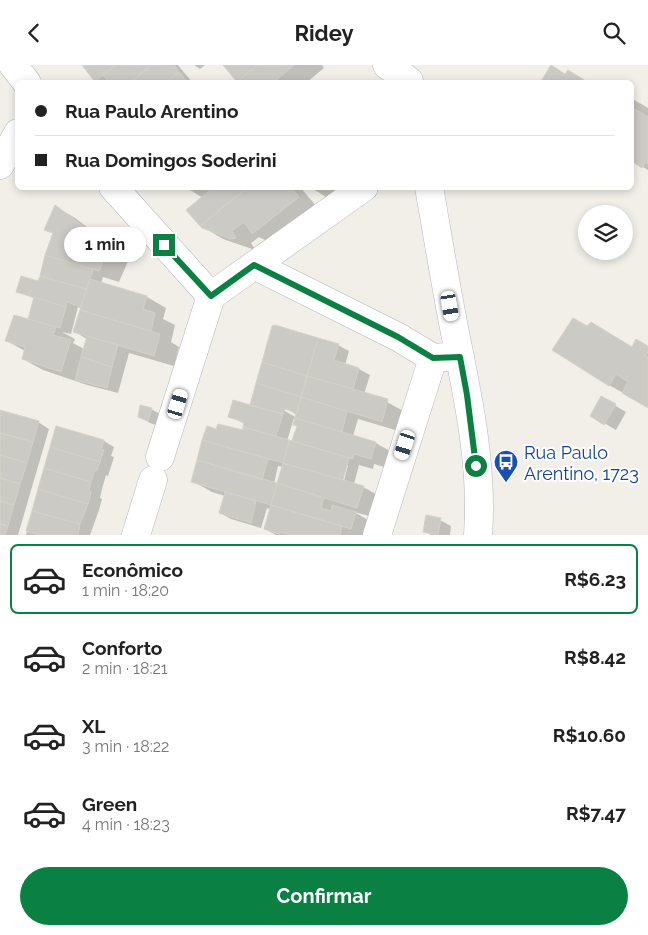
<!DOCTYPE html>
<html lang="pt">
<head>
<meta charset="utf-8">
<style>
	:root { --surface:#fff; --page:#f2f2f2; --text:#222; --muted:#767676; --line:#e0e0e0; --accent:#0b8043 }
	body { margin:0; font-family:Raleway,sans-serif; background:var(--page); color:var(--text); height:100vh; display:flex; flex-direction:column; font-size:19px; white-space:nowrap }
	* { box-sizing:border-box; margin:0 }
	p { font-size:16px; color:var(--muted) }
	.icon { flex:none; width:28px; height:28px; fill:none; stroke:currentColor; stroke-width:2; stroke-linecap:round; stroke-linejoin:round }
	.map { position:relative; height:470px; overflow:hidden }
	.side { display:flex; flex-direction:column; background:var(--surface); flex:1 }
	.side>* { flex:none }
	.guide { position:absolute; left:15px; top:15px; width:619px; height:110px; border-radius:8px; box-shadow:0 2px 8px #0003; display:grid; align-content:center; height:110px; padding:0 20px; background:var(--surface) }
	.buttons { position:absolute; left:578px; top:140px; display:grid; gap:10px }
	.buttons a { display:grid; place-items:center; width:55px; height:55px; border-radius:50%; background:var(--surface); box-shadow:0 2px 8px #0003; font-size:25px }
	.end { position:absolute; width:22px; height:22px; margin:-11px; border:6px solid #0b8043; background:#fff; box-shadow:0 0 0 2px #fff }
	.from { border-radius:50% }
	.bubble { position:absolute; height:35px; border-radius:18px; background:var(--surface); box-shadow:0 2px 8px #0003; font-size:16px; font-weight:700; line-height:35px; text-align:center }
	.car { position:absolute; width:15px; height:30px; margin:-15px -8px; border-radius:6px; box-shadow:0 0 4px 1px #0007; background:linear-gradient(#fff 24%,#345 0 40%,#fff 0 76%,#345 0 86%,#fff 0) }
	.guide b { display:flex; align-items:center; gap:18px; height:48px; font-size:19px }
	.guide b+b { border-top:1px solid var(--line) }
	.guide i { width:12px; height:12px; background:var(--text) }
	ul { padding:9px 0 0; list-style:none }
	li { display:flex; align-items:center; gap:15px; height:70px; margin:0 10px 8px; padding:0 10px; border:2px solid transparent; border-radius:8px }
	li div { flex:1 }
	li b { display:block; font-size:19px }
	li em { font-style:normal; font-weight:700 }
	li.active { border-color:var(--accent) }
	li>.icon { width:45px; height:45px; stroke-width:1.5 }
	.button { display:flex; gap:10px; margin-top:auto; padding:10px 20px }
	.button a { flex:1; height:58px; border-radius:30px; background:var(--accent); color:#fff; font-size:20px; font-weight:700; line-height:58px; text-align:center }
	header { display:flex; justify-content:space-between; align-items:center; height:65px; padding:0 20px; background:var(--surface); font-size:22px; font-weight:700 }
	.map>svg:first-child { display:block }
	.shadow { fill:#0003; fill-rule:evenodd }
	.building { fill:#cccac5; stroke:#d6d1c6 }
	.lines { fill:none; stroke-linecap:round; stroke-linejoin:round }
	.minor-casing { stroke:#b5b8bc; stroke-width:29 }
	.minor { stroke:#fff; stroke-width:28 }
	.route { stroke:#0b8043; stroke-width:6 }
	.labels { text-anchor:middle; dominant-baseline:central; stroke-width:4; stroke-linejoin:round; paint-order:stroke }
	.transit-label { font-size:18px; fill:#164399; stroke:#fff; text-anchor:start }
</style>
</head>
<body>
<header><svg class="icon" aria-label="back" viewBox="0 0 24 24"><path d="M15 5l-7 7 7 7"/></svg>Ridey<svg class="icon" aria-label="search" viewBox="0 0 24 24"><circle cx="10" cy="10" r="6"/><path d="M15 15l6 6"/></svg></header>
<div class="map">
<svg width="648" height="470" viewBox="0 0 648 470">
	<rect width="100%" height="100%" fill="#f1efe8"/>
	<path class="shadow" d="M83,0H178L193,18H99Z
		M194,0H205L200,4Z
		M225,0H322L324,3L306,18H239Z
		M631,33L648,43V105L631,95Z
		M185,122H300L318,143L273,179L259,172L251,178L255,184H252L223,174L203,162V133Z
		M310,122H343L329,134Z
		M55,141L75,153L129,194L119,217L103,212L101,219L147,232L166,243L163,254L175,260L171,277L179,282L174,301L129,288L118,328L87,320L43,305L23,294L25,286L7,276L35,256L29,253L35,234L18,226L39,218L54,169L46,165ZM78,242L82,244L75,267L87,274L84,284L73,278L75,274L62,267L71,269Z
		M588,263L633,283L648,282V342L609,320Z
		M338,280L349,286L345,300L359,304L370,310L364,329L387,337L407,348L402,367L358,354L353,371L376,378L395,389L391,404L374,399L373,404L359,400L354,419L363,422L383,433L377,453L354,447L375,459L372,470H276L265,464L271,445L267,443L261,463L231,454L220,448L225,431L212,427L192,416L208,362L217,366L244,367L245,359L229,351L251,341ZM280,340L297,350V353L278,342ZM294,353L296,354L298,362L293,378L287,376ZM346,400H348L344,416H341ZM278,401L283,402L277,420L274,419Z
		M602,333L626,347L616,365L592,351Z
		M151,344L162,350L159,361L150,358L139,352Z
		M0,347L38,357L49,364L18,470H0Z
		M56,362L104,376L114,382L111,391L114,392L108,411L106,410L102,424L100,433L102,434L99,445L90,470H26Z
		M440,455L451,461L450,470H431L424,466Z"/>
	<path class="building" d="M82,0H115L95,17Z
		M115,0H151L130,18H110L103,10Z
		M151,0H174L179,7L166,18H130Z
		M223,0H257L237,17Z
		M257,0H294L273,18H237Z
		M551,0L565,9L568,5L589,18H540Z
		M179,7L188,18H166Z
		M631,42L648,52V99L645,97L642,103L631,96Z
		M214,122H248L200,161L186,145Z
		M248,122H291L299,132L252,169L244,157L232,166L236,173L231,174L202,163L200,161Z
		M55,140L109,181L99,206L45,190L53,168L44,165Z
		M45,190L93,205L86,224L40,211Z
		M21,211L38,216L40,211L86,224L81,242L67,237L66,242L16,227Z
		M90,214L147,231L143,244L155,248L151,266L80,245Z
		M34,232L66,242L60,263L28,254Z
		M80,245L160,269L154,291L73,267Z
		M14,250L56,262L53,270L71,275L61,307L22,294L25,282L5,276Z
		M573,253L587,261L591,257L632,282L636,274L648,281V286L646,291L648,292V343L622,328L628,317L616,309L609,321L552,285Z
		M275,260L318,273L307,311L262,297L272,261Z
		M87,271L118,280L112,302L81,292Z
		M318,273L339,279L334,295L359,303L353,324L307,311Z
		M81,292L112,302L107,323L75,315Z
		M262,297L307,311L301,332L256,318Z
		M307,311L388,334L382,357L301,332Z
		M256,318L301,332L297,348L285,344L283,349L250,340Z
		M601,331L616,339L604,360L590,351Z
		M301,332L347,346L342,367L295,353Z
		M233,335L283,349L276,371L243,362L244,357L228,352Z
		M140,340L152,343L148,356L138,352Z
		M0,345L39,356L33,377L0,368Z
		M295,353L376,377L371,394L354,389L353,394L292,376L297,361L293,360Z
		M218,359L243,365V362L289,375L283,398L202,375L207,361L216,364Z
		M56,361L104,375L101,384L104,385L100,397L50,382Z
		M0,368L33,377L27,398L0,390Z
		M202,375L268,394L262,415L197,395Z
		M289,375L349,393L343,415L283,398Z
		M50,382L100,397L97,405H95L91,417L44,403Z
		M0,390L27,398L20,419L0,413Z
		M197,395L277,418L271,440L191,417Z
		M283,398L364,421L357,443L277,418Z
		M44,403L91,417L89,426L91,427L88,439L38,424Z
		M0,413L20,419L14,440L0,436Z
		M277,418L324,433L321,443L331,446L332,440L356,447L351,464L271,440Z
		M38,424L88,439L80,459L32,446Z
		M225,427L256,436L251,458L219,448Z
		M0,436L14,440L8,461L0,459Z
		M271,440L342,461L340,470L335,469L334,470H291L279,467V469L264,464Z
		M32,446L80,459L78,470H39L26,466Z
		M426,450L441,453L438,470L423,467Z
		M0,459L8,461L5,470H0Z"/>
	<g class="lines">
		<defs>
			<path id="minor" d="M13,0L27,18
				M387,0L409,16
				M0,100L18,68
				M113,122L211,231
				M429,122C438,173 446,223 456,273C469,337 483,404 478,470
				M254,200L398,272L433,293
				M160,392L211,231L364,122
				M136,470L153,415
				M377,470L433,293L460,291"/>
		</defs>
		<use href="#minor" class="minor-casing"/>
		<use href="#minor" class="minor"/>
	</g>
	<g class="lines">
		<path class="route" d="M164,180L211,231L254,200L398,272L433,293L460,292L467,330L476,401"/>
	</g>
	<defs>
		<symbol id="bus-pin" viewBox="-11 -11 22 30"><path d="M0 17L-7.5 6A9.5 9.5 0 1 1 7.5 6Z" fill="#1a4fb4" stroke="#fff"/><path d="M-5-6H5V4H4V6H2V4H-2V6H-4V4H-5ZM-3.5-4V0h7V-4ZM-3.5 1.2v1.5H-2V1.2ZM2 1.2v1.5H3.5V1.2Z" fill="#fff"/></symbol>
	</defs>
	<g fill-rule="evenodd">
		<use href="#bus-pin" x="492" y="383" width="28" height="38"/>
	</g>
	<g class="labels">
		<g class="transit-label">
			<text x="524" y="387">Rua Paulo<tspan x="524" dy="21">Arentino, 1723</tspan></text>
		</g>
	</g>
</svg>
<div class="buttons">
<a><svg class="icon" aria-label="layers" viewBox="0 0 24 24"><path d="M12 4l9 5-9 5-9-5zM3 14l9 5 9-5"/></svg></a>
</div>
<i class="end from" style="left:476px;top:401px"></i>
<i class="end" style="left:164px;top:180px"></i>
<div class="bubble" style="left:64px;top:162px;width:82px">1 min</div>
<i class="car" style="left:450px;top:241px;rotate:170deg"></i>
<i class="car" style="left:178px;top:339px;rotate:17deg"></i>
<i class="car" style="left:405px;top:380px;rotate:198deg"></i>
<div class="guide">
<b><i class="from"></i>Rua Paulo Arentino</b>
<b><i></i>Rua Domingos Soderini</b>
</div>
</div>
<section class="side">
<ul>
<li class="active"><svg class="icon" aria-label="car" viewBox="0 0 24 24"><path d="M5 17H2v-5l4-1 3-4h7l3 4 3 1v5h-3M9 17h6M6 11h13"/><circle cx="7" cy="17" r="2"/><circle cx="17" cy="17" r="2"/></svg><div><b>Econômico</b><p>1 min · 18:20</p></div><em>R$6.23</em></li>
<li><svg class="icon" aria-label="car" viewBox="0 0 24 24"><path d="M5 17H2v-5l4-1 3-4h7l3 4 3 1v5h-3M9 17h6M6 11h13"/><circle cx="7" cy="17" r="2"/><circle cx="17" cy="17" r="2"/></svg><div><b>Conforto</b><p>2 min · 18:21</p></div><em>R$8.42</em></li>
<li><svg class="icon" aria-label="car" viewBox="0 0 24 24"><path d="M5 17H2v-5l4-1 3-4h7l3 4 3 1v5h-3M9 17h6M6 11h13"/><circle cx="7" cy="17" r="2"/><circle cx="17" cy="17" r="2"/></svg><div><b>XL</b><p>3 min · 18:22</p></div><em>R$10.60</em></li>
<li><svg class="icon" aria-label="car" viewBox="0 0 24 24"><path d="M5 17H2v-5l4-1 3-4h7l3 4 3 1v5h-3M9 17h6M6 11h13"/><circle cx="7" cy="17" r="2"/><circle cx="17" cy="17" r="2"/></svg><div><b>Green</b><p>4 min · 18:23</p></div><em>R$7.47</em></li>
</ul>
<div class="button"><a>Confirmar</a></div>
</section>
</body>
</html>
